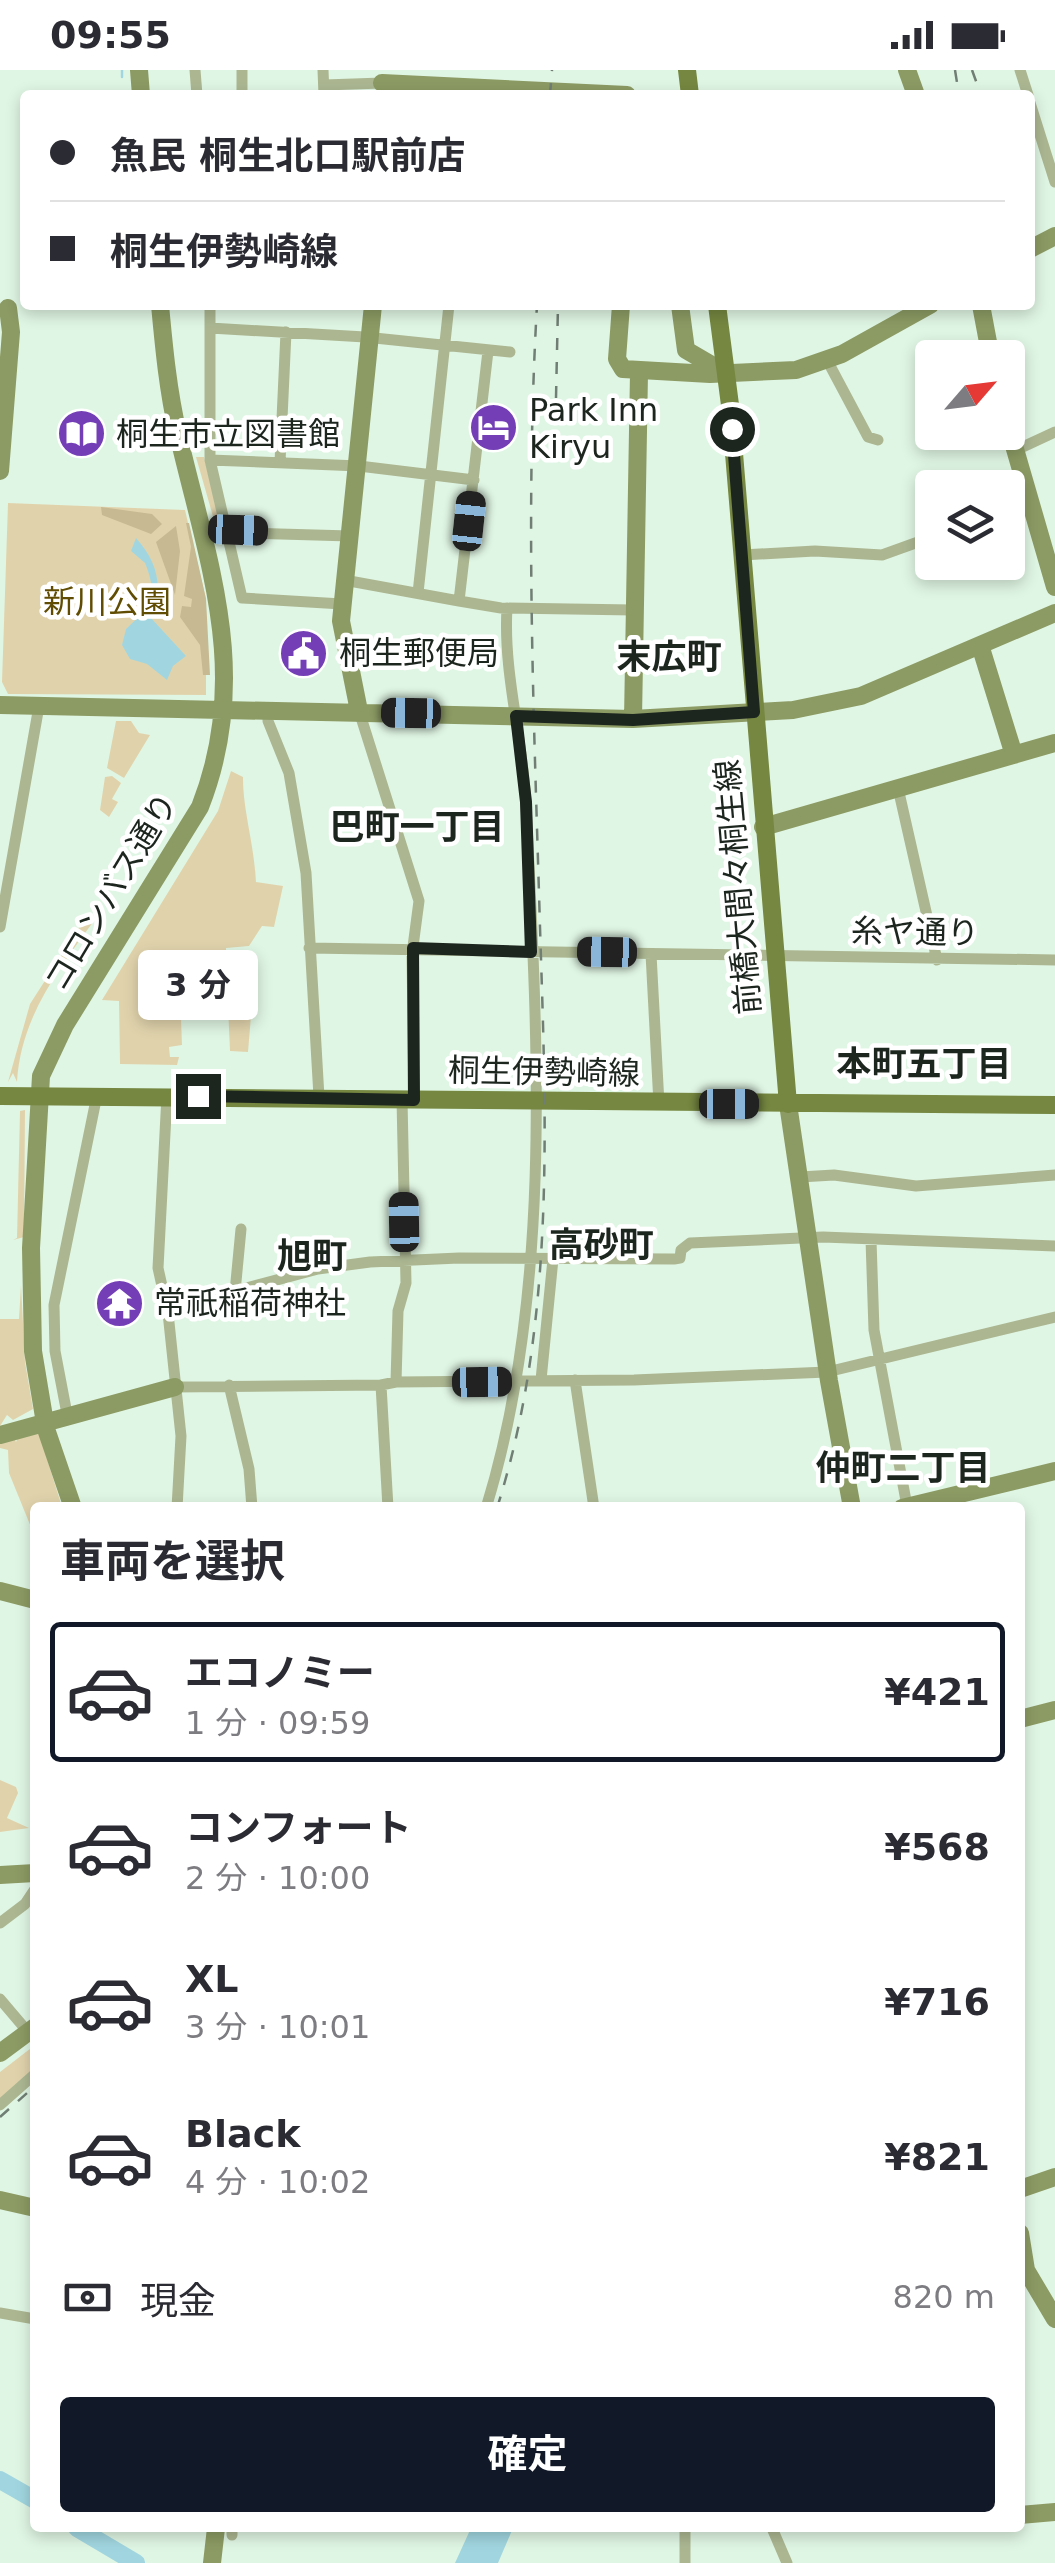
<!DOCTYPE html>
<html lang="ja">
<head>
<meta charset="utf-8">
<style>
	:root { --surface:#fff; --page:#f2f2f3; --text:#2b2b33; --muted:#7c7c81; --line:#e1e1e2; --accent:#111827 }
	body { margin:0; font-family:"DejaVu Sans","Noto Sans JP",sans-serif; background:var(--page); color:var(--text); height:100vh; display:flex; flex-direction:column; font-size:38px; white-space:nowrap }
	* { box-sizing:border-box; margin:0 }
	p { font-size:32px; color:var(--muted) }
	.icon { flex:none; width:55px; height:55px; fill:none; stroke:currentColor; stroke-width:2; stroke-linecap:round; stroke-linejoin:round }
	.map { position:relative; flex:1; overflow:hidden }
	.drawer { position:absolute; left:30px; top:1432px; width:995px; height:1030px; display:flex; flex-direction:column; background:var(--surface); border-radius:10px; box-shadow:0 5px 15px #0003 }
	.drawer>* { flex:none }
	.banner { position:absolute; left:20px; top:20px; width:1015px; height:220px; border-radius:10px; box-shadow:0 5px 15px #0003; display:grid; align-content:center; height:220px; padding:0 30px; background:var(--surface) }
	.needle { width:65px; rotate:62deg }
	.tools { position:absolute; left:915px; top:270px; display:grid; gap:20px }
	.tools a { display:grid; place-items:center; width:110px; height:110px; border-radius:10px; background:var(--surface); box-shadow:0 5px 15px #0003; font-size:50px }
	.end { position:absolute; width:45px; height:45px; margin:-22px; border:12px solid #1d251f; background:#fff; box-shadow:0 0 0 5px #fff }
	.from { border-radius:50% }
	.bubble { position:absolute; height:70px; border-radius:10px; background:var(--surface); box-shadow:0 5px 15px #0003; font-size:32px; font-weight:700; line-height:70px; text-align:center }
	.car { position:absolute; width:30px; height:60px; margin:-30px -15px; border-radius:12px; box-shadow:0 0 8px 2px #0007; background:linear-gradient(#222 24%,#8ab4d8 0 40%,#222 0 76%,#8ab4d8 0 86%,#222 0) }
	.banner b { display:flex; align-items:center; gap:35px; height:95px; font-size:38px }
	.banner b+b { border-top:2px solid var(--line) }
	.banner i { width:25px; height:25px; background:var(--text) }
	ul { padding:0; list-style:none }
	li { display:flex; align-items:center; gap:30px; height:140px; margin:0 20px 15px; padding:0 10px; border:5px solid transparent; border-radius:10px }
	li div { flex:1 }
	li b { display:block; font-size:38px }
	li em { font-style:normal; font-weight:700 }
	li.on { border-color:var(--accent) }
	li>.icon { width:90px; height:90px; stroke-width:1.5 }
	h2 { padding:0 30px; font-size:45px; line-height:120px }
	.pay { display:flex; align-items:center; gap:25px; height:110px; padding:0 30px; font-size:38px }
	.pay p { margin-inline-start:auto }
	.action { display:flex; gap:20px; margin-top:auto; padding:20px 30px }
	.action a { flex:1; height:115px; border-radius:10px; background:var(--accent); color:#fff; font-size:40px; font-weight:700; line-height:115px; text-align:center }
	.status { display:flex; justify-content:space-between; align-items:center; height:70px; padding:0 50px; background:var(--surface); direction:ltr }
	.status svg { height:28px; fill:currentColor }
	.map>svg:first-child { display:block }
	.green { fill:#e0d3ac }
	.forest { fill:#c7b991 }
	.water { fill:#a1d6e0 }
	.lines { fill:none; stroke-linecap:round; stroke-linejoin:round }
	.stream { stroke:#a1d6e0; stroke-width:2.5 }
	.river { stroke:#a1d6e0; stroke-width:18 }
	.street { stroke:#acb792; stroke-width:11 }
	.secondary { stroke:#8c9b64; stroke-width:18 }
	.primary { stroke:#758740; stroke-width:18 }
	.rail { stroke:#707e73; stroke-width:2.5; stroke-dasharray:12 12; stroke-linecap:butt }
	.route { stroke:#1d251f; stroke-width:12 }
	.labels { text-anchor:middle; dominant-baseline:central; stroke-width:9; stroke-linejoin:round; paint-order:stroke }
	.poi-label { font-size:32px; fill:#1d251f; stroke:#fff; text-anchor:start }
	.park-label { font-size:32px; fill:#604d03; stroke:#fff }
	.street-label { font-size:32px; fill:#1d251f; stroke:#fff }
	.neighbourhood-label { font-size:35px; font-weight:bold; fill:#1d251f; stroke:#fff }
</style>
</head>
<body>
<div class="status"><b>09:55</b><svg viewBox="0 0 49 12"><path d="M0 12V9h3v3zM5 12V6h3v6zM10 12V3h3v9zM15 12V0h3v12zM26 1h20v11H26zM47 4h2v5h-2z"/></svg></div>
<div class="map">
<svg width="1055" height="2493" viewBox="0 0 1055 2493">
	<rect width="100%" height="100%" fill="#e0f6e4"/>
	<path class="green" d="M196,387H204L219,449L214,450Z
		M8,433L185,440L206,529V625L8,624L2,612Z
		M116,651H131L139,663L150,665L124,708L107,698Z
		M231,701L243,707C243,742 254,772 256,812L283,816L274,857L262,856L249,876L226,878V889L179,894L182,975L169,977L170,987H179L177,995L120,994L119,931L102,930L218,741Z
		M112,706L121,713L112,729L118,732L109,747L100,740L105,707Z
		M87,845L96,848C59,899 21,946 17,1012L13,1003L8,1012L30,934Z
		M252,934L248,982L230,981L228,936Z
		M25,1040L24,1167L13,1170L17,1168L20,1041Z
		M21,1215L25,1292L33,1339L13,1350L7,1345L0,1356V1249H19Z
		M39,1363L62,1437L35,1438L33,1462L9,1403L8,1380L0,1378V1373L13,1366L16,1372L19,1364Z
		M0,1710L16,1717L18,1723L7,1748L29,1758L0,1762Z
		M35,1975V1999L0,2029V2002Z"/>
	<path class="forest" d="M101,437L152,444L162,454L151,464L102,445Z
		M186,453H189L206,529L210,605H203L200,575L180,547L182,536L191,537L192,529L184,526L191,477Z
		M176,456L180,481L175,525L156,472Z"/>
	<path class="water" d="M136,468C158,492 164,519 151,548L186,586L173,596L167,610L147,594L130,589L122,575L126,559C150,537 159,528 145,493L131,481Z
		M471,2458H513L498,2493H455Z"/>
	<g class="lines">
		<path class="stream" d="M122,0V7"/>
		<path class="river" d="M0,2410L35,2430
			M77,2458L136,2493"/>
		<path class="street" d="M195,0L197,25
			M242,0V25
			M323,0L324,25
			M1020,0L1028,25
			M324,15L382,13
			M1030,33L1055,112
			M210,235V390L242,528L342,534
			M210,258L365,267L510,282
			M827,290L868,367L878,370
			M1014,381L1055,362
			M210,390L359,396L474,410
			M280,392L286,262
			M1008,438L1028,430
			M205,462L350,466
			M742,485L815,481L882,485L932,467
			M344,510L459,531L488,281
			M418,523L449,235
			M459,531L501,538L633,540
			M268,639V651L289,703L306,803L319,1027
			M359,641L419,831L412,884L414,1030
			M898,718L937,890
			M0,857L39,636
			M309,878L1055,890
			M651,884L659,1034
			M167,1025L158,1198L168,1243L181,1366L177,1438
			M800,1107L834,1105L916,1116L1055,1105
			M871,1170L874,1260L907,1436
			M235,1222L241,1159
			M167,1239L318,1199L370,1192L459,1188L674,1189L680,1188L681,1180L690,1173L823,1167L1055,1176
			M541,1310L553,1189
			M575,1310L594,1438
			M396,1312L634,1310L827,1302L1055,1247
			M229,1315L249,1399L252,1438
			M175,1317L381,1315
			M67,1344L55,1281L54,1235L97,1025
			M388,1438L381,1315L396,1312L398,1241L406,1213L402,1030
			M486,1438C554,1218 537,962 526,734C523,669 503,603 507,538
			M0,1853L25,1834L35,1819
			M0,1929L28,1962
			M0,2035L35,2004
			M0,2243L35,2249
			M232,2458V2465
			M685,2458V2493
			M772,2458L787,2493"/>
		<path class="secondary" d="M139,0L141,25
			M907,0L916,25
			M382,13L627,25
			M1030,179L1055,166
			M621,235L617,289L623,299L710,304L796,300L842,284L930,235
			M680,235L686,280L722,301
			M981,235L991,288
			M1008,355L1055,517
			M0,401L11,262L8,238
			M980,575L1014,685
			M0,635L633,649L793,640L861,626L1055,543
			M359,641L341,551L373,235
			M633,649L639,303
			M763,757L1055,673
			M788,1034L829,1311L852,1438
			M0,1365L175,1317
			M73,1438L46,1359L33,1281L31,1178L41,1006L65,955L200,737C252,605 208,493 178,364C168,321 164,278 160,235
			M902,1438L1055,1401
			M0,1521L35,1530
			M1020,1649L1055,1640
			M0,1805L35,1803
			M0,1983L35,1957
			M1020,2119L1055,2107
			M0,2130L35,2138
			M1020,2163L1026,2200L1055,2249
			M1020,2445L1055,2442
			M212,2493L216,2458"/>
		<path class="primary" d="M687,0L690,25
			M717,235L730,335L788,1034
			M0,1026L1055,1035"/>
		<path class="rail" d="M955,0L959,25
			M972,0L981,25
			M550,25L552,0
			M556,328L558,235
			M497,1438C556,1252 546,1050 540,857C534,650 525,443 537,235
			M0,2047L35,2016"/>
	</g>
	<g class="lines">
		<path class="route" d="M198,1026L414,1030L413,878L531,882L526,732L516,646L633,650L754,642L732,359"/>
	</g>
	<defs>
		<symbol id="hotel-disc" viewBox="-11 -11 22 22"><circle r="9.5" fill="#743fb6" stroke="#fff"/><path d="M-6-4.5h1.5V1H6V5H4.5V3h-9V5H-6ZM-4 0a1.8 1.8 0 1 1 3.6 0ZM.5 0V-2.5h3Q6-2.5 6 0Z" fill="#fff"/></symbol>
		<symbol id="library-disc" viewBox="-11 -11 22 22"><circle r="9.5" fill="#743fb6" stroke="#fff"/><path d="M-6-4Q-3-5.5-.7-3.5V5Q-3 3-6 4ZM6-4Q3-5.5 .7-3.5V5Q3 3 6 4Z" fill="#fff"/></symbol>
		<symbol id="civic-disc" viewBox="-11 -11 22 22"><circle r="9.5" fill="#743fb6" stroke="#fff"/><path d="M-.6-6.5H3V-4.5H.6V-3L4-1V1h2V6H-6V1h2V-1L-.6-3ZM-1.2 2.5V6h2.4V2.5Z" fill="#fff"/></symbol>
		<symbol id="temple-disc" viewBox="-11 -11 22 22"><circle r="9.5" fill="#743fb6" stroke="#fff"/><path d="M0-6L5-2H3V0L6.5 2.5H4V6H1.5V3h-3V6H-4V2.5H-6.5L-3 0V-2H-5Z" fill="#fff"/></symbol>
	</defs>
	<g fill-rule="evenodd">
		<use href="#hotel-disc" x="466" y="330" width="55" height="55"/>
		<use href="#library-disc" x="54" y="336" width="55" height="55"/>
		<use href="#civic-disc" x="276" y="556" width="55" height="55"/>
		<use href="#temple-disc" x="92" y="1206" width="55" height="55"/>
	</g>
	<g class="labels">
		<g class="poi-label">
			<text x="529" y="340">Park Inn<tspan x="529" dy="37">Kiryu</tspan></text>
			<text x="116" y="364">桐生市立図書館</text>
			<text x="339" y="583">桐生郵便局</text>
			<text x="154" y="1233">常祇稲荷神社</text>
		</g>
		<g class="park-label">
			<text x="107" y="532">新川公園</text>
		</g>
		<g class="street-label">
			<text transform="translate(738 817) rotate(-95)">前橋大間々桐生線</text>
			<text transform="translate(111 822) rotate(-59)">コロンバス通り</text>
			<text transform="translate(915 862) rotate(1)">糸ヤ通り</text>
			<text transform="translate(544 1002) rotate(1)">桐生伊勢崎線</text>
		</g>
		<g class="neighbourhood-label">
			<text x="669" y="587">末広町</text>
			<text x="417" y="757">巴町一丁目</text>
			<text x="924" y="994">本町五丁目</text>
			<text x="601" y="1175">高砂町</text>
			<text x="312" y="1186">旭町</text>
			<text x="903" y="1398">仲町二丁目</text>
		</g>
	</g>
</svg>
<div class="tools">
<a><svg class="needle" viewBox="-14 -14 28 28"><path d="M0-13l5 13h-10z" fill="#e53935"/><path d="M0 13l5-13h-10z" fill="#7c7c81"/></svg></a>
<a><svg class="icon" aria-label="layers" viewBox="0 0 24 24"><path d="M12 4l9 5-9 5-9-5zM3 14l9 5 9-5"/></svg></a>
</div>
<i class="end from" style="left:732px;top:359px"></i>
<i class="end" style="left:198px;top:1026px"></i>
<div class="bubble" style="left:138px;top:880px;width:120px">3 分</div>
<i class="car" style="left:469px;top:451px;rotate:6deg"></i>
<i class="car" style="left:238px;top:460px;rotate:92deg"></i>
<i class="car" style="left:411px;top:643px;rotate:271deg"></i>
<i class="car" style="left:607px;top:882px;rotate:271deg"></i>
<i class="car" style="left:729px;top:1034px;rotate:90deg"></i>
<i class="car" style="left:404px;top:1152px;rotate:359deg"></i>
<i class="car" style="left:482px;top:1312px;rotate:89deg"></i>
<div class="banner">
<b><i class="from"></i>魚民 桐生北口駅前店</b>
<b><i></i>桐生伊勢崎線</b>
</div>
<section class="drawer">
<h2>車両を選択</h2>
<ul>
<li class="on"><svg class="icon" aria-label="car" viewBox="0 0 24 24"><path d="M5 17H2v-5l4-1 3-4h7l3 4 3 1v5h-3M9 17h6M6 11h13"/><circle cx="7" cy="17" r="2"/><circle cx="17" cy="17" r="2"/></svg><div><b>エコノミー</b><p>1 分 · 09:59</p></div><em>¥421</em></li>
<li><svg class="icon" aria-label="car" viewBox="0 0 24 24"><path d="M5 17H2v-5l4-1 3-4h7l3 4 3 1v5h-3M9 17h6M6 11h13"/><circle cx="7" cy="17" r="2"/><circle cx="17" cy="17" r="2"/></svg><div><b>コンフォート</b><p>2 分 · 10:00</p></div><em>¥568</em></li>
<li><svg class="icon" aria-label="car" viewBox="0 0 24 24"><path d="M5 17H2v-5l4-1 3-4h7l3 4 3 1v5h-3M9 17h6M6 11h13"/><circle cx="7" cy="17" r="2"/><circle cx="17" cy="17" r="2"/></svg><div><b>XL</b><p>3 分 · 10:01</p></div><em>¥716</em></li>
<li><svg class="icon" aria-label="car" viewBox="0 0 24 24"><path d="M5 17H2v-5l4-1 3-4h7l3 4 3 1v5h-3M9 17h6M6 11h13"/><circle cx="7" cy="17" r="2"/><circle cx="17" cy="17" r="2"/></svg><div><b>Black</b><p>4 分 · 10:02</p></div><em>¥821</em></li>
</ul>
<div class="pay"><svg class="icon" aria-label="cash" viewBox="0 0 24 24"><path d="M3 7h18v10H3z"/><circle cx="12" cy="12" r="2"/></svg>現金<p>820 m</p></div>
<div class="action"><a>確定</a></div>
</section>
</div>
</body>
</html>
